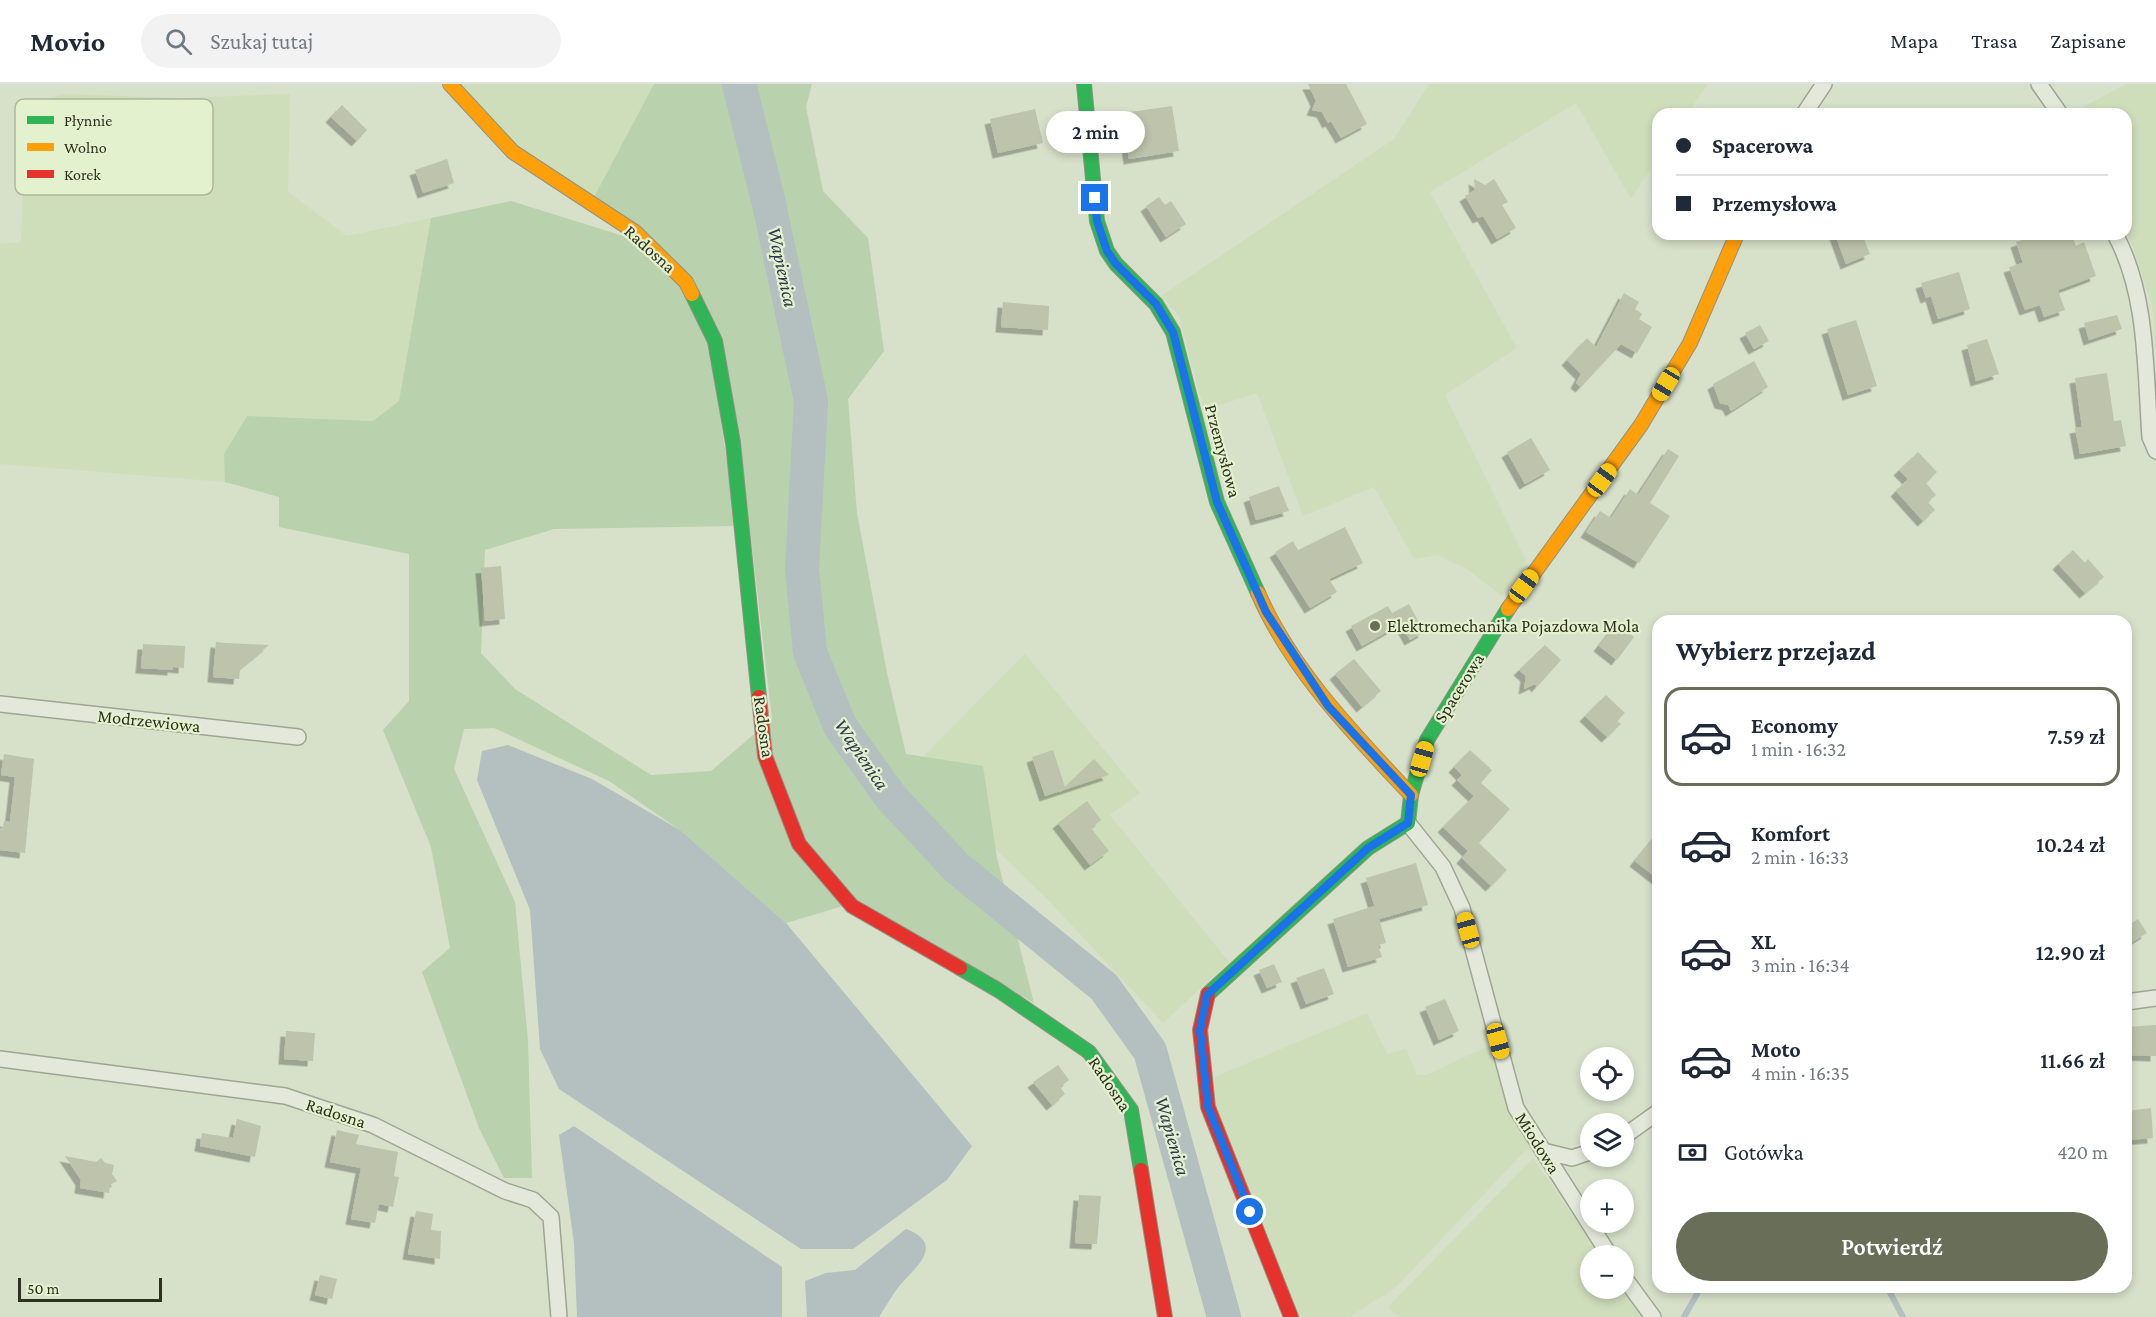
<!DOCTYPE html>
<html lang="pl">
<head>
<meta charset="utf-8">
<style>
	:root { --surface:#fff; --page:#f2f2f3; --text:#1f2937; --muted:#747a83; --line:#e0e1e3; --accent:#696e59 }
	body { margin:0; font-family:"Crimson Pro",serif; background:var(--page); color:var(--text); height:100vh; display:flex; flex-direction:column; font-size:22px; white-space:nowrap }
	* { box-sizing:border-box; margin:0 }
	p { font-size:20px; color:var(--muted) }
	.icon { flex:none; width:33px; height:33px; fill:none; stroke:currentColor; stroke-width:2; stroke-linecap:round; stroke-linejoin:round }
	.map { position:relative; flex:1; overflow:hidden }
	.side { position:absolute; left:1652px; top:531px; width:480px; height:678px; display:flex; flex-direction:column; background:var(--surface); border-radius:18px; box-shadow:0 3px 9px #0003 }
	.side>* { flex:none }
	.top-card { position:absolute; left:1652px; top:24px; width:480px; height:132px; border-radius:18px; box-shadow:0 3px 9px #0003; display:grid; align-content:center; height:132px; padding:0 24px; background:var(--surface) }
	.buttons { position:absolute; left:1580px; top:963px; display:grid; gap:12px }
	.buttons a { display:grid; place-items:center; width:54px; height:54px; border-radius:50%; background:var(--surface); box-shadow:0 3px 9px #0003; font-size:30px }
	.scale { position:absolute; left:18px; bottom:15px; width:144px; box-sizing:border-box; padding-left:6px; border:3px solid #2e311d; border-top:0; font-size:16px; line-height:21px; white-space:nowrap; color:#2e311d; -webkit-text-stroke:4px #e4f1cf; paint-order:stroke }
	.end { position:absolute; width:27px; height:27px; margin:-14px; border:8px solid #1a73e8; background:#fff; box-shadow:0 0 0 3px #fff }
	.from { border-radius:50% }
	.bubble { position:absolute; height:42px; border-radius:21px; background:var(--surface); box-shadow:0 3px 9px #0003; font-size:20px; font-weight:600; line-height:42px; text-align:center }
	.car { position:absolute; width:18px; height:36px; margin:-18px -9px; border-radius:8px; box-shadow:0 0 4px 2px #0007; background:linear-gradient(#f5c518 24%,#345 0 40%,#f5c518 0 76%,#345 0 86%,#f5c518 0) }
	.top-card b { display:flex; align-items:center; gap:21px; height:57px; font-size:22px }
	.top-card b+b { border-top:2px solid var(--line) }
	.top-card i { width:15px; height:15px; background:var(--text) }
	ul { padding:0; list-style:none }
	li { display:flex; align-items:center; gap:18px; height:99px; margin:0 12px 9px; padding:0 12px; border:3px solid transparent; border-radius:18px }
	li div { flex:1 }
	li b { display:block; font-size:22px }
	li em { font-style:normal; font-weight:600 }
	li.on { border-color:var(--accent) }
	li>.icon { width:54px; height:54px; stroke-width:1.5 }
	h2 { padding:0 24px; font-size:27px; line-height:72px }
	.pay { display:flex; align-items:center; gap:15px; height:66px; padding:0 24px; font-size:22px }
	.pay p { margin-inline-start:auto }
	.button { display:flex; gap:12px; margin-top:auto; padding:12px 24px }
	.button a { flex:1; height:69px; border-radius:36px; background:var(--accent); color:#fff; font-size:24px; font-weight:600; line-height:69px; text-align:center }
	header { display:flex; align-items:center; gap:36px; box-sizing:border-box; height:84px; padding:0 30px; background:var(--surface); border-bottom:2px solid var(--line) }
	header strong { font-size:28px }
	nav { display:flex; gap:33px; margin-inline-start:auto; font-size:21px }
	.search { width:420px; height:54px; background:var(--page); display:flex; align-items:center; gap:15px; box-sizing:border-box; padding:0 21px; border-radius:33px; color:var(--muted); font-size:22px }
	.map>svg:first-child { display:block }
	.farmland { fill:#cedebb }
	.green { fill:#b9d1ad }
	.water { fill:#b3c0bf }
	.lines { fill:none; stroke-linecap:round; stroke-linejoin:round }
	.stream { stroke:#b3c0bf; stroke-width:6 }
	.river { stroke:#b3c0bf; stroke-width:34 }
	.building { fill:#bec3ab; filter:url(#shadow) }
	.street-casing { stroke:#9fa593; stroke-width:18 }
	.fast-casing { stroke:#8f9483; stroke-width:16 }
	.slow-casing { stroke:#8f9483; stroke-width:16 }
	.jam-casing { stroke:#8f9483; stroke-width:16 }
	.street { stroke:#e3e8da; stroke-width:15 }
	.fast { stroke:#30b455; stroke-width:14 }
	.slow { stroke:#ff9f0a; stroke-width:14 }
	.jam { stroke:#e5322d; stroke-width:14 }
	.route { stroke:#1a73e8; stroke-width:8 }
	.poi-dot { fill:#696e59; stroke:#e4f1cf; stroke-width:2 }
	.labels { text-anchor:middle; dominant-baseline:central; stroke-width:4.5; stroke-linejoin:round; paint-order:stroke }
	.street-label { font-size:18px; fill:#2e311d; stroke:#e4f1cf }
	.poi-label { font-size:18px; fill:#2e311d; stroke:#e4f1cf; text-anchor:start }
	.water-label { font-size:20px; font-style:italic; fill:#2e3b4f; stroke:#e4f1cf }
	.key { fill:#e4f1cf; stroke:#adb79a; stroke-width:1.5 }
	.key-label { font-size:16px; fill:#2e311d }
</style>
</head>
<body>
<header>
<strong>Movio</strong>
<div class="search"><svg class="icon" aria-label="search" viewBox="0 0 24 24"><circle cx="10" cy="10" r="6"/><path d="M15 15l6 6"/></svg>Szukaj tutaj</div>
<nav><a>Mapa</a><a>Trasa</a><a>Zapisane</a></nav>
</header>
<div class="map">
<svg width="2156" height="1233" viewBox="0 0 2156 1233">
	<defs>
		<filter id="shadow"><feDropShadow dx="-5.5" dy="5.5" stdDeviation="0" flood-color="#0004"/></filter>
	</defs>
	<rect width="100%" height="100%" fill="#d7e0c9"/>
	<path class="farmland" d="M459,0H654L594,113L518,62Z
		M1429,0H1708L1687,30H1658L1657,75L1631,115L1576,19L1430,108L1517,264L1445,311L1526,476L1502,512L1467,485L1437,471L1414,475L1374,403L1303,432L1257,309L1204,326L1179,232L1161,212L1394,55Z
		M2126,0H2156V269L2152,222L2132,160L2126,148V30H2070Z
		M63,10L181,14L290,10L288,108L347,152L431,134L399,317L373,337L247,332L224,370L225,398L0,380V160L21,158L25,53L33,20Z
		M1025,570L1140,709L1110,731L1229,878L1163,939L1047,815L912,684Z
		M1367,929L1387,970L1406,965L1417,991H1426L1493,960L1535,1063L1523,1069L1395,1204L1349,1233H1298L1216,1020L1214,993Z
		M1533,1074L1600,1171L1590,1172V1204H1623L1643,1233H1398L1388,1223Z"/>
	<path class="green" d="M654,0H812L806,23L823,107L868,154L884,267L848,315L857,429L887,589L906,670L983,682L997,774L1034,919L860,817L786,839L680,746L609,697L494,644L464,645L454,685L515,818L528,957L532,1094H504L479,1044L422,888L450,864L431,763L383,646L409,617V470L279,443V413L225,398L224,370L247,332L373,337L399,317L431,134L511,117L630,154L681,203L710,261L736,442L554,445L485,466L481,569L515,605L651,691L711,687L772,635L740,360L691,196L594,113Z"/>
	<path class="water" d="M508,661L592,695L680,746L786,839L972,1062L947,1096L853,1165H801L559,1005L540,965L530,826L477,696L482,667Z
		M574,1042L782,1183V1233H577L574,1159L559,1051Z
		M906,1145C946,1160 916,1183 900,1201C892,1211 886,1222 879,1233H807L805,1197L826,1189L855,1186Z"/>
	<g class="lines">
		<path class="stream" d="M1887,1203L1903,1233
			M1684,1233L1701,1203"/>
		<path class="river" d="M739,0L769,120L811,317L802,485L810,568L840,642L890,712L956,783L1104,903L1150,967L1224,1233"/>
	</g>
	<path class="building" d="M1308,0H1346L1367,40L1341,54L1331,37L1328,39L1322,28L1312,26L1316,17Z
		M342,21L367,46L357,57L331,33Z
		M1172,22L1179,67L1129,75L1123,29Z
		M1035,25L1043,59L998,69L990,35Z
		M447,75L454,99L423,109L415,86Z
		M1474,95L1485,101L1494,95L1508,118L1502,121L1516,144L1497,155L1483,132L1478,134L1465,112L1475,106Z
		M1159,113L1165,121L1171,117L1186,140L1166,153L1146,122Z
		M1835,150H1862L1870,170L1846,180Z
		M2039,150H2071L2076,162L2084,158L2096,192L2058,206L2065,226L2044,233L2040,221L2025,226L2009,183L2023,179L2016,158Z
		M1959,188L1970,225L1938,235L1931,212L1926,214L1921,199Z
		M1624,209L1639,218L1635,225L1642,230L1639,235L1652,243L1637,269L1621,260L1581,303L1576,299L1581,290L1567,276L1587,254L1596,263Z
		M1003,218L1049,222L1048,246L1001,243Z
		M2117,231L2122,245L2089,256L2084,239Z
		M1856,236L1877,302L1848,311L1827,245Z
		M1760,241L1769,257L1754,265L1745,249Z
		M1987,255L1999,290L1976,297L1967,261Z
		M1754,277L1768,303L1731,327L1728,321L1720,319L1713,300Z
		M2107,289L2114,337L2121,336L2126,362L2080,370L2075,344L2082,343L2075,294Z
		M1531,354L1550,386L1525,400L1507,368Z
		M1668,365L1679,372L1650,419L1670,432L1639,479L1586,448L1600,427L1611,434L1630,405L1638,411Z
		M1918,368L1937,388L1926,399L1936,411L1928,418L1935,426L1923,437L1896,407L1908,395L1899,386Z
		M1279,402L1289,427L1256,436L1249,413Z
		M1345,443L1363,479L1329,495L1337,508L1310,524L1275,468L1293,457L1298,466Z
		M2073,466L2085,479L2088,475L2104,493L2085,509L2058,480Z
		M501,482L505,535L485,537L481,484Z
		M1409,520L1424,548L1410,556L1401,540L1362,562L1351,542L1388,522L1392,529Z
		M1616,540L1634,553L1617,576L1599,562Z
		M216,558L225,559L269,561L240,585L239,595L213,593Z
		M143,560L185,562L184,584L173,583V586L141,584Z
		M1545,561L1561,576L1537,603L1535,600L1524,605L1526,592L1519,586Z
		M1354,575L1381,607L1362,623L1335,590Z
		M1606,611L1625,629L1617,637L1621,640L1607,653L1585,632Z
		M1053,666L1065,703L1094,675L1109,691L1045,712L1032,673Z
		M1470,666L1492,686L1481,699L1510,725L1479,759L1507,786L1491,802L1462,774L1468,767L1443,743L1474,712L1457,696L1462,691L1454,683Z
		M4,670L34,675L25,769L0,766V744H3L4,737L10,738L15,693L1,691Z
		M1087,717L1101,736L1091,744L1109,767L1090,781L1058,739Z
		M1658,749V795L1635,777Z
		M1416,779L1428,821L1379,835L1386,859L1378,861L1382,873L1348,883L1333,835L1374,822L1376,827L1366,794Z
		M2138,835L2147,849L2126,862V843Z
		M1274,880L1282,898L1267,904L1259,886Z
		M1324,884L1334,910L1306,920L1296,894Z
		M1445,915L1459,947L1439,956L1425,923Z
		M2156,941V972L2126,971V943Z
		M286,947L315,949L313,977L284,975Z
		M1058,981L1069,996L1060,1003L1065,1010L1052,1021L1033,998Z
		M2151,1024L2153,1054L2128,1056L2126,1027Z
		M237,1035L261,1042L255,1073L200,1062L202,1049L233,1054Z
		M337,1046L359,1051L356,1060L398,1068L394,1092L399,1093L393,1123L379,1120L375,1139L351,1135L361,1084L330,1078Z
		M65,1072L96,1078L101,1074L105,1079L114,1081L112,1090L117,1097L110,1101L109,1109L80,1104L81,1096Z
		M1079,1111L1101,1112L1097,1160L1075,1159Z
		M416,1127L433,1130L431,1146L441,1147L440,1175L408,1170Z
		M320,1191L337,1195L332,1215L315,1211Z"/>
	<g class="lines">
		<defs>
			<path id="street" d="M2039,0L2060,30
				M1804,30L1824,0
				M2115,150C2148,211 2145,286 2150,353L2156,367
				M0,620L298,653
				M1408,739L1443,783L1462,824L1516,1024L1610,1172
				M2126,918L2156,914
				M0,975L285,1012L373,1041L505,1107L533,1116L551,1133L559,1233
				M1623,1053L1658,1028
				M1543,1067L1572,1074L1590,1068
				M1623,1192L1653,1233"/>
			<path id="fast" d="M1084,0L1097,137L1107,167L1116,180L1156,220L1173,248L1217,418L1258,509
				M692,210L715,257L733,359L759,613
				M960,884L998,906L1089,968L1131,1026L1141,1086
				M1208,910L1368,764L1408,739L1411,711L1427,656L1508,525"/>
			<path id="slow" d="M450,0L513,68L635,148L686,198L692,210
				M1258,509C1292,587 1353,649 1411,711
				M1508,525L1641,341L1690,259L1737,150"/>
			<path id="jam" d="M759,613L765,672L799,760L852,822L960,884
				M1208,910L1200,946L1208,1023L1291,1233
				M1141,1086L1165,1233"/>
		</defs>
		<use href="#street" class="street-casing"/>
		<use href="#fast" class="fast-casing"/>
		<use href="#slow" class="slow-casing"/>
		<use href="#jam" class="jam-casing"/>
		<use href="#street" class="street"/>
		<use href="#fast" class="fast"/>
		<use href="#slow" class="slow"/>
		<use href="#jam" class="jam"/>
	</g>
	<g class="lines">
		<path class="route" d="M1095,114L1097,137L1107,167L1116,180L1156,220L1173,248L1217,418L1266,528L1328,622L1411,711L1408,739L1368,764L1207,911L1200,946L1208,1023L1250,1128"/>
	</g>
	<circle class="poi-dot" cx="1375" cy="542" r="6"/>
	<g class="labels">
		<g class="street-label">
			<text transform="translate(650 165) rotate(42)">Radosna</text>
			<text transform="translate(1223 367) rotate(75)">Przemysłowa</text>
			<text transform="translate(1459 604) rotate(-58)">Spacerowa</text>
			<text transform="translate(149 637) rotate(6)">Modrzewiowa</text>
			<text transform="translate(764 643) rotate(82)">Radosna</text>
			<text transform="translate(1110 1000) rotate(56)">Radosna</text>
			<text transform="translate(336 1029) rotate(18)">Radosna</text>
			<text transform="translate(1538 1059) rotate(58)">Miodowa</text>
		</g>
		<g class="poi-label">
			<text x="1387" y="542">Elektromechanika Pojazdowa Mola</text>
		</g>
		<g class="water-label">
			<text transform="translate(783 183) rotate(78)">Wapienica</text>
			<text transform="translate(862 670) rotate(56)">Wapienica</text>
			<text transform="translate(1173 1052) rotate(74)">Wapienica</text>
		</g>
	</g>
	<rect x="15" y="15" width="198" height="96" rx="9" class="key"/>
	<rect x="27" y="32" width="27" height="8" fill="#30b455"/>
	<rect x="27" y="59" width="27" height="8" fill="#ff9f0a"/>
	<rect x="27" y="86" width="27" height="8" fill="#e5322d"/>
	<g class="key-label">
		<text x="64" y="42">Płynnie</text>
		<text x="64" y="69">Wolno</text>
		<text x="64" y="96">Korek</text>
	</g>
</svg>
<div class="buttons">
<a><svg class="icon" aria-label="locate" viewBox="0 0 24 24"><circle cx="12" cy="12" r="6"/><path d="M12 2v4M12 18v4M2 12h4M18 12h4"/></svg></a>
<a><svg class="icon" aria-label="layers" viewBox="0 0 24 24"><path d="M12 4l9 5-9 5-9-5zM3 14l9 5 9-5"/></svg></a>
<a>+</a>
<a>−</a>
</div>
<div class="scale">50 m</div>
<i class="end from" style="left:1250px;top:1128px"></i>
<i class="end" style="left:1095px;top:114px"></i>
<div class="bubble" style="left:1046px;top:27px;width:99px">2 min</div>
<i class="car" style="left:1666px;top:300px;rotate:211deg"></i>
<i class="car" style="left:1602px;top:396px;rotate:36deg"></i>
<i class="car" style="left:1524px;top:502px;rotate:36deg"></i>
<i class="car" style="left:1422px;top:675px;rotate:16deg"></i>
<i class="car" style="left:1468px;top:846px;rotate:345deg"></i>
<i class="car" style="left:1498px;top:957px;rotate:165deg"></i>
<div class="top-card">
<b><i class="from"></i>Spacerowa</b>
<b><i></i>Przemysłowa</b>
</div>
<section class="side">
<h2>Wybierz przejazd</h2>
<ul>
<li class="on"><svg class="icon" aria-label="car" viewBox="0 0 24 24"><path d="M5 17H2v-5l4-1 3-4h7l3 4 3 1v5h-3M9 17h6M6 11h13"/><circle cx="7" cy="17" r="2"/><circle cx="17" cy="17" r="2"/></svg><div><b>Economy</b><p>1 min · 16:32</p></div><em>7.59 zł</em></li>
<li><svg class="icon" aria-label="car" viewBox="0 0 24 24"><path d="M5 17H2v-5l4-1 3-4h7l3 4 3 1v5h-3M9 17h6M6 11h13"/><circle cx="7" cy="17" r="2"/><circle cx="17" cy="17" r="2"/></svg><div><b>Komfort</b><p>2 min · 16:33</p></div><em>10.24 zł</em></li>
<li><svg class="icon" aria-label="car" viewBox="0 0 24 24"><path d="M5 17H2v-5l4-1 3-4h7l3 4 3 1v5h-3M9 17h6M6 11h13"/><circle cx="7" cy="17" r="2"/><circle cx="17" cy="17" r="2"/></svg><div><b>XL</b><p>3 min · 16:34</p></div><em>12.90 zł</em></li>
<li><svg class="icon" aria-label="car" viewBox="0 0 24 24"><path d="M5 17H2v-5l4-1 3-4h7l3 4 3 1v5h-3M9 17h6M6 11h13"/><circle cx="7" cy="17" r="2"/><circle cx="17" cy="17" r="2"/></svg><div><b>Moto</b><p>4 min · 16:35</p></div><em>11.66 zł</em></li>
</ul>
<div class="pay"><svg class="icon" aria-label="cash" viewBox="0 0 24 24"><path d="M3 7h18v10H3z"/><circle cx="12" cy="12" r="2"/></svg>Gotówka<p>420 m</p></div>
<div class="button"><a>Potwierdź</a></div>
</section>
</div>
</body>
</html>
